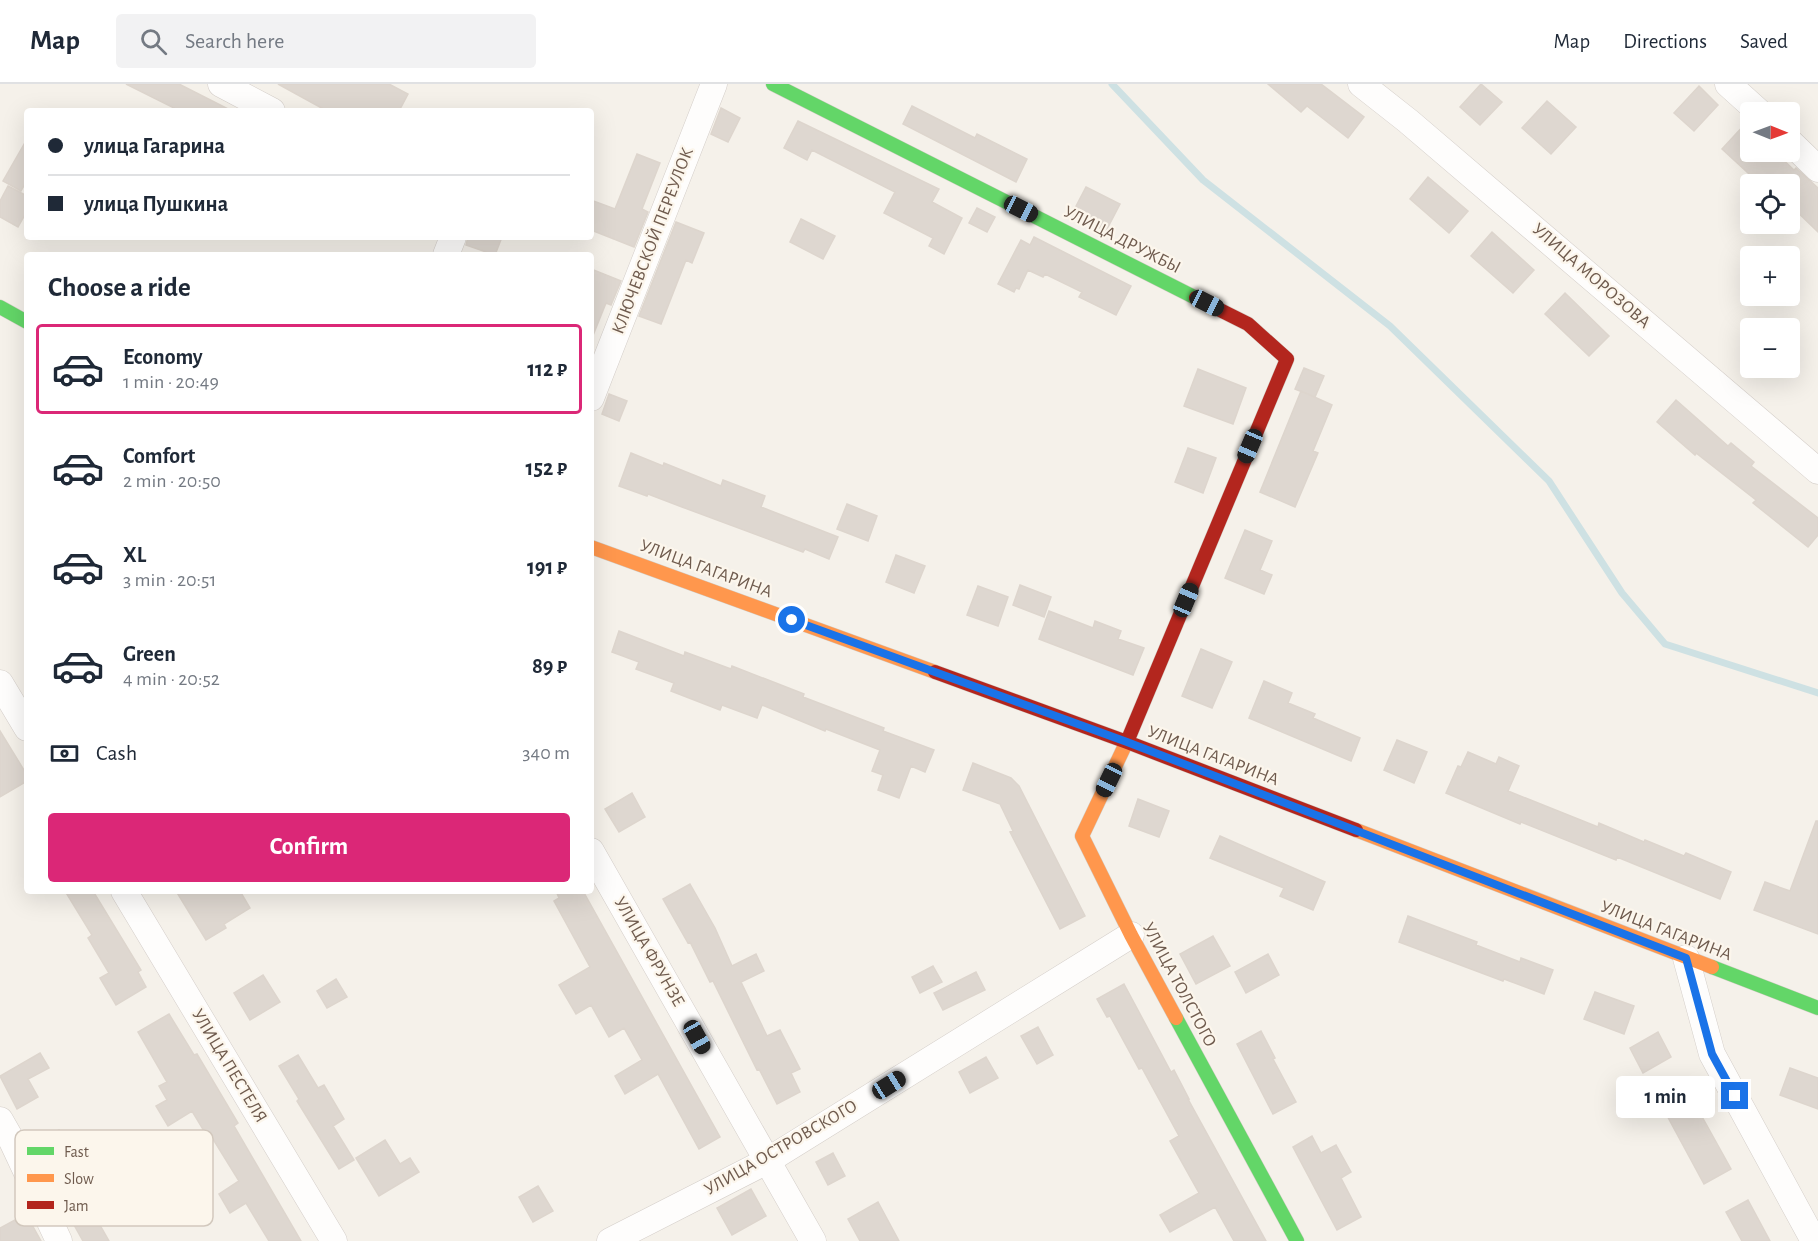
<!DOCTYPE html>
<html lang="en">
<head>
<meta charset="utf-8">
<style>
	:root { --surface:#fff; --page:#f2f2f3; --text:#1f2937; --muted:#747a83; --line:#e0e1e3; --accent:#db2777 }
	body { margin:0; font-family:"Alegreya Sans",sans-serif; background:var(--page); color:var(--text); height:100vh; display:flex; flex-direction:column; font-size:22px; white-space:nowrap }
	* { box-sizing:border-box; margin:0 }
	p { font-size:20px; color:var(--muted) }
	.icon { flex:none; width:33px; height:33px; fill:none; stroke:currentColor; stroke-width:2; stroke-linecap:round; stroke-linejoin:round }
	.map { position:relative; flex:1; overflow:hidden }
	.details { position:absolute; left:24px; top:168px; width:570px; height:642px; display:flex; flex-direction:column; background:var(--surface); border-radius:6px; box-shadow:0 6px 24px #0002 }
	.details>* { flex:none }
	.hud { position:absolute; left:24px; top:24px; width:570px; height:132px; border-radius:6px; box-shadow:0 6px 24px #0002; display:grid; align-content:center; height:132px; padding:0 24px; background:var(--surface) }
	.needle { width:39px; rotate:91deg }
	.controls { position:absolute; left:1740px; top:18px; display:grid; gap:12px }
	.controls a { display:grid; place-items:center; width:60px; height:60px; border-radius:6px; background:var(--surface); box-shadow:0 6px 24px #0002; font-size:30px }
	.end { position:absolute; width:27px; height:27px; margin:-14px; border:8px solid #1a73e8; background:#fff; box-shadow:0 0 0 3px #fff }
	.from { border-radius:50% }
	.bubble { position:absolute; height:42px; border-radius:6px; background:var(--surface); box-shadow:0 6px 24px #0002; font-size:20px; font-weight:700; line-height:42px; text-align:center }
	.car { position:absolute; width:18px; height:36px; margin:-18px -9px; border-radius:8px; box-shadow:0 0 4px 2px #0007; background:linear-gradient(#222 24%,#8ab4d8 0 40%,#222 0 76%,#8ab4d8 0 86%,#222 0) }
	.hud b { display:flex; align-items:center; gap:21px; height:57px; font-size:22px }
	.hud b+b { border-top:2px solid var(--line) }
	.hud i { width:15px; height:15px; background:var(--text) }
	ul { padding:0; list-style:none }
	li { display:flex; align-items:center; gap:18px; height:90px; margin:0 12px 9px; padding:0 12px; border:3px solid transparent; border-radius:6px }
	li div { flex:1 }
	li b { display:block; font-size:22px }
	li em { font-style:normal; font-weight:700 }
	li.selected { border-color:var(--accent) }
	li>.icon { width:54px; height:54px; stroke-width:1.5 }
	h2 { padding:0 24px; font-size:27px; line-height:72px }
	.pay { display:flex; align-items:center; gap:15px; height:66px; padding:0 24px; font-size:22px }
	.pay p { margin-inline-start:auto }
	.button { display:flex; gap:12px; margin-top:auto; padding:12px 24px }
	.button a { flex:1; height:69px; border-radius:6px; background:var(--accent); color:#fff; font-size:24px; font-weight:700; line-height:69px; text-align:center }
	header { display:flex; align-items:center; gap:36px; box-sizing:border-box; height:84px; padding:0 30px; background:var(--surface); border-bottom:2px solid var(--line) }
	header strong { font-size:28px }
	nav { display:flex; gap:33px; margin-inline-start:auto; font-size:21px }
	.search { width:420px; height:54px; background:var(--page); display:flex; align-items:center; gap:15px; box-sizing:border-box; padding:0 21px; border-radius:6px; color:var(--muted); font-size:22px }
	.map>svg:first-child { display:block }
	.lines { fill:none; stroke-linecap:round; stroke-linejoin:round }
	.stream { stroke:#cee1e3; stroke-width:7 }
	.building { fill:#ded7d0; stroke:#ddd5cd; stroke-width:1.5 }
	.street-casing { stroke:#d4cec9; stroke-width:27 }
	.fast-casing { stroke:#d3cdc5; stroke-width:15 }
	.slow-casing { stroke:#d3cdc5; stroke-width:15 }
	.jam-casing { stroke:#d3cdc5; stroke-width:15 }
	.street { stroke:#fefdfc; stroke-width:26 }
	.fast { stroke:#63d668; stroke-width:14 }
	.slow { stroke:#ff974d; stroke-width:14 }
	.jam { stroke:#b3261e; stroke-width:14 }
	.route { stroke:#1a73e8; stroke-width:8 }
	.labels { text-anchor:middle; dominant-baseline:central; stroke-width:4.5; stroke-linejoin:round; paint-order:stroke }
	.street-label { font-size:18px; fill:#6f5b4e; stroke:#fcf6ec }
	.key { fill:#fcf6ec; stroke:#d2c8bd; stroke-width:1.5 }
	.key-label { font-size:16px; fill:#6f5b4e }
</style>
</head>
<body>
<header>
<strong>Map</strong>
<div class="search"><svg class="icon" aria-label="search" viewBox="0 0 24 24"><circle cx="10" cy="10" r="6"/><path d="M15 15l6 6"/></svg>Search here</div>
<nav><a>Map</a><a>Directions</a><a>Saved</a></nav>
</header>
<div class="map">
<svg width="1818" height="1157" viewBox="0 0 1818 1157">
	<rect width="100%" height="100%" fill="#f5f1ea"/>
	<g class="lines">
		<path class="stream" d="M1112,0L1203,96L1390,242L1549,397L1622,509L1665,560L1818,609"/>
	</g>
	<path class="building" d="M126,0H179L232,27H180Z
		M278,0H389L408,10L399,27H327Z
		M1268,0H1321L1364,33L1348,54L1307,22L1301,28Z
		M1481,0L1502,18L1480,41L1460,23Z
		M1699,2L1718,21L1694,47L1674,29Z
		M1547,17L1576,43L1551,70L1522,44Z
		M912,22L975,54L977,50L1027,75L1016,98L903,40Z
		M721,24L740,34L728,58L711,50Z
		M798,37L939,105L932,118L962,134L944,170L929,162L933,154L884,129L895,108L812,66L807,76L784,64Z
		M1747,38L1750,40V68H1775L1794,86L1796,84L1818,104V148L1790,121V100H1783L1771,90L1760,100L1722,65Z
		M27,55V96L21,107L3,97Z
		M637,70L660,79L642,125L648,128L634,163L591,146V116L615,125Z
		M1428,93L1468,127L1449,149L1410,115Z
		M8,102L27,112V127L18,143L0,133V117Z
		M1086,103L1120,120L1106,147L1072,130Z
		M977,124L995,133L987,148L969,139Z
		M801,135L835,152L823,175L790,158Z
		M676,138L704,149L692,179L686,176L661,240L639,232Z
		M1492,148L1534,186L1513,209L1471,172Z
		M468,153H502L495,171L466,161Z
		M1034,153L1131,202L1116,231L1079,213L1082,208L1045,190L1043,193L1028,186L1019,205L1016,204L1014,208L998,200L1021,156L1030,161Z
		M591,185L621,197L611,221L606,219L592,254Z
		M1565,209L1609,252L1589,272L1545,230Z
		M1304,284L1324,292L1315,313L1295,305Z
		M1198,285L1246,304L1233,340L1184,322Z
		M1301,307L1332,321L1313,367L1318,369L1295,423L1260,408Z
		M609,310L627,317L619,337L602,330Z
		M1676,316L1728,362L1731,359L1754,378L1751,382L1818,434V451L1808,463L1753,419L1756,416L1696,369L1695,371L1657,338Z
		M1188,364L1216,374L1203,409L1175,398Z
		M631,369L663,382L664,379L721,402L723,396L765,412L761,423L838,453L829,475L805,465L803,468L682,423L648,410L647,412L619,402Z
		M847,420L877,432L868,457L837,445Z
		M1245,446L1272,457L1260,486L1272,491L1264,510L1225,494Z
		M896,471L925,482L914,509L886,498Z
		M1020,501L1051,513L1044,533L1013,521Z
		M978,502L1008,513L998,542L967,531Z
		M1049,527L1093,544L1095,537L1121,547L1118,555L1144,564L1133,591L1039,555Z
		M619,547L684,572L685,568L731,585L732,582L804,610L803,613L884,644L883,647L934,666L925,688L911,682L899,714L878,706L883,691L872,687L880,666L826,645L825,647L762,621L757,634L722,621L720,626L671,607L674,599L636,585L639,578L612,568Z
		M1201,565L1232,578L1212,624L1182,612Z
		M1264,597L1292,609L1288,619L1315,630L1313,634L1360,654L1351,677L1249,634Z
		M0,647L27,691V697L0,713Z
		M1397,656L1427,668L1414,699L1384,686Z
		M1468,668L1496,680L1499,673L1519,682L1508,707L1598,743L1599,739L1644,758L1645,756L1684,772L1686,769L1731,788L1720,815L1617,773L1616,776L1521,738L1520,740L1446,709L1458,682L1461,683Z
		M973,679L1011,694L1019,702L1085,832L1060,845L1010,748L1013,747L1000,720L963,706Z
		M632,709L645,733L619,748L605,725Z
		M1138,715L1169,727L1159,753L1129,742Z
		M1816,737H1818V850L1754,826L1765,798L1790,807Z
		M1220,752L1325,798L1313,826L1280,812L1284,804L1210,774Z
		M690,800L715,844L732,882L756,870L764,887L741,898L767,952L780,946L800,985L791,989L800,1008L777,1020L759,985L757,986L713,897L710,898L690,858L688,859L663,815Z
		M65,807H93L141,886L138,888L146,903L116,921L100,894L109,889L88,854L92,851Z
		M176,807H240L250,824L224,840L226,844L206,856Z
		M556,807H583L720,1053L699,1065L658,990L625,1010L615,992L642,976L624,944L609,953L591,921L576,930L559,901L590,883L554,817L559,814Z
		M1408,832L1477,858L1476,861L1520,878L1521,874L1553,886L1544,910L1504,895L1503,897L1399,858Z
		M1213,852L1230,882L1196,900L1180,870Z
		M1268,870L1279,891L1246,909L1235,888Z
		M933,882L942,898L920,909L912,893Z
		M976,888L985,906L943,926L934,909Z
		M263,891L280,918L250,936L234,909Z
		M336,895L347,913L327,924L317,907Z
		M1124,900L1171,988L1174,986L1189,1015H1188L1266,1157H1234L1215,1123L1170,1148L1160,1131L1199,1109L1170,1057L1179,1052L1142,984L1139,985L1110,932L1107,933L1097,915Z
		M1595,908L1634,922L1624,950L1584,935Z
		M169,930L194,971L197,970L238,1039L234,1042L301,1157H269L246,1119L230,1129L219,1110L239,1097L213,1055L210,1057L192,1027L168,1042L156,1022L167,1016L159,1002L167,998L138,948Z
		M1038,943L1053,971L1037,980L1021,952Z
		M1261,947L1275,974L1273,975L1296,1018L1273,1030L1237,960Z
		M1658,948L1671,973L1643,989L1630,964Z
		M40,969L49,984L28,995L38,1013L17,1025L0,992Z
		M298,971L318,1004L324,1001L344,1035L333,1042L354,1076L339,1085L297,1017L299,1015L279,982Z
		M986,973L998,994L970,1009L959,988Z
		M1790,984L1818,994V1025L1780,1011Z
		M1652,995L1661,1012L1645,1020L1636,1004Z
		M1690,1011L1731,1085L1704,1100L1664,1026Z
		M59,1046L68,1061L78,1055L96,1087L85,1093L105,1130L96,1134L109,1157H83L64,1123L69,1120L35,1059Z
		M1312,1052L1321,1069L1336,1061L1351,1088L1341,1094L1361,1133L1337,1146L1293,1063Z
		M385,1056L400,1080L410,1074L419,1088L379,1112L356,1074Z
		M833,1069L845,1092L828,1101L816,1078Z
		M538,1102L553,1127L533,1138L519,1113Z
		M751,1105L766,1132L732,1151L717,1124Z
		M1748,1116L1770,1157H1742L1726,1128Z
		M878,1118L899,1157H860L848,1135Z
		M26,1130L41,1157H0V1144Z"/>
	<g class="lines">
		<defs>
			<path id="street" d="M221,0L272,27
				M1361,0L1408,37L1818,387
				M1728,0L1759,28
				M1790,58L1818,85
				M446,171L453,153
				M591,314L714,0
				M0,599L27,644
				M591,767L813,1157
				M124,807L334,1157
				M1686,874L1712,970L1814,1157
				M0,1036L12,1057L59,1157
				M610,1157L767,1077L1131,851"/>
			<path id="fast" d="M773,0L1196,214
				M0,223L27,238
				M1712,883L1818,924
				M1176,934L1297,1157"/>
			<path id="slow" d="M591,463L935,588
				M1129,653L1082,752L1131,851L1176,934
				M1356,746L1712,883"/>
			<path id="jam" d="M935,588L1127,658L1356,746
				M1129,653L1287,275L1248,240L1196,214"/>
		</defs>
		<use href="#street" class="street-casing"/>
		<use href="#fast" class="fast-casing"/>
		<use href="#slow" class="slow-casing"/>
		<use href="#jam" class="jam-casing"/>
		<use href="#street" class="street"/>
		<use href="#fast" class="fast"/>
		<use href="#slow" class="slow"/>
		<use href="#jam" class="jam"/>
	</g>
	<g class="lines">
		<path class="route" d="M792,536L1127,658L1686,874L1712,970L1735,1012"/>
	</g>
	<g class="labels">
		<g class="street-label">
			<text transform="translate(1122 156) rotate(27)">УЛИЦА ДРУЖБЫ</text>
			<text transform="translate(653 157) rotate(-69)">КЛЮЧЕВСКОЙ ПЕРЕУЛОК</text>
			<text transform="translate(1591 192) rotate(41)">УЛИЦА МОРОЗОВА</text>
			<text transform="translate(706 485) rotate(20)">УЛИЦА ГАГАРИНА</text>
			<text transform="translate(1213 672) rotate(21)">УЛИЦА ГАГАРИНА</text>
			<text transform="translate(1666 847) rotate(21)">УЛИЦА ГАГАРИНА</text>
			<text transform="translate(649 868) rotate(60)">УЛИЦА ФРУНЗЕ</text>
			<text transform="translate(1179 901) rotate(62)">УЛИЦА ТОЛСТОГО</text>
			<text transform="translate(229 982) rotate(59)">УЛИЦА ПЕСТЕЛЯ</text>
			<text transform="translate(781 1064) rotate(-30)">УЛИЦА ОСТРОВСКОГО</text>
		</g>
	</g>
	<rect x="15" y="1046" width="198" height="96" rx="9" class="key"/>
	<rect x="27" y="1063" width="27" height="8" fill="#63d668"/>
	<rect x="27" y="1090" width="27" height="8" fill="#ff974d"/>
	<rect x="27" y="1117" width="27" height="8" fill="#b3261e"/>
	<g class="key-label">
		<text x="64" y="1073">Fast</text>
		<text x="64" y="1100">Slow</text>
		<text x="64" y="1127">Jam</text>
	</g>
</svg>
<div class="controls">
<a><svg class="needle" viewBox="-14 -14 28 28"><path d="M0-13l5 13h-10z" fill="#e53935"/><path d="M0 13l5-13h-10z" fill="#747a83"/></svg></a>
<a><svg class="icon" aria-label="locate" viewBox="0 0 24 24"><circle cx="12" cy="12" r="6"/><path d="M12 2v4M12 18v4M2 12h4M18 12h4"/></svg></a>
<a>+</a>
<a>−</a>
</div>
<i class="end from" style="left:792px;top:536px"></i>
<i class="end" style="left:1735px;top:1012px"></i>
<div class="bubble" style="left:1616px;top:992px;width:99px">1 min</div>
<i class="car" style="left:1021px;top:125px;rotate:117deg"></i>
<i class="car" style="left:1207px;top:219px;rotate:117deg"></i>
<i class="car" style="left:1250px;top:362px;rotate:203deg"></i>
<i class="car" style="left:1186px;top:516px;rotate:23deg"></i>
<i class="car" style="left:1109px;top:696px;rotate:206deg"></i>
<i class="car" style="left:697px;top:953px;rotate:151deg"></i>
<i class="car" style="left:889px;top:1001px;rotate:58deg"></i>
<div class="hud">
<b><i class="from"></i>улица Гагарина</b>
<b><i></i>улица Пушкина</b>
</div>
<section class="details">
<h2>Choose a ride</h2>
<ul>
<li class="selected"><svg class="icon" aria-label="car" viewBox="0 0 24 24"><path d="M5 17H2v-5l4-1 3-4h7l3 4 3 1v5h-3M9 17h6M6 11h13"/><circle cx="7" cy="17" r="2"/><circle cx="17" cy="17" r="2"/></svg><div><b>Economy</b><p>1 min · 20:49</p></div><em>112 ₽</em></li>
<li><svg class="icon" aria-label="car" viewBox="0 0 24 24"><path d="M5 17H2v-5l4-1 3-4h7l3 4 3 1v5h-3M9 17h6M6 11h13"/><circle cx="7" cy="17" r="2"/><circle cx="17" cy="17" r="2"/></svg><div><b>Comfort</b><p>2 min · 20:50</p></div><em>152 ₽</em></li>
<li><svg class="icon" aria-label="car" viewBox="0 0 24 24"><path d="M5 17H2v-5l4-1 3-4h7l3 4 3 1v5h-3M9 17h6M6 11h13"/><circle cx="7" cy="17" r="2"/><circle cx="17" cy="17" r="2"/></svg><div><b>XL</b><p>3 min · 20:51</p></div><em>191 ₽</em></li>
<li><svg class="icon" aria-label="car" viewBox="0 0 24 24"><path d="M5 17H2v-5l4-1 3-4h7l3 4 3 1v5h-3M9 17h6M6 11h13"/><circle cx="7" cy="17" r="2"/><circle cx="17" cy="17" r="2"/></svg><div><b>Green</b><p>4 min · 20:52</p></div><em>89 ₽</em></li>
</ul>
<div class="pay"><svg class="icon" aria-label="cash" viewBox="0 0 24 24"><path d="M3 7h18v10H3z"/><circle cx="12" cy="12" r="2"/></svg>Cash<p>340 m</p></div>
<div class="button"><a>Confirm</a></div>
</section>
</div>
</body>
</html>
